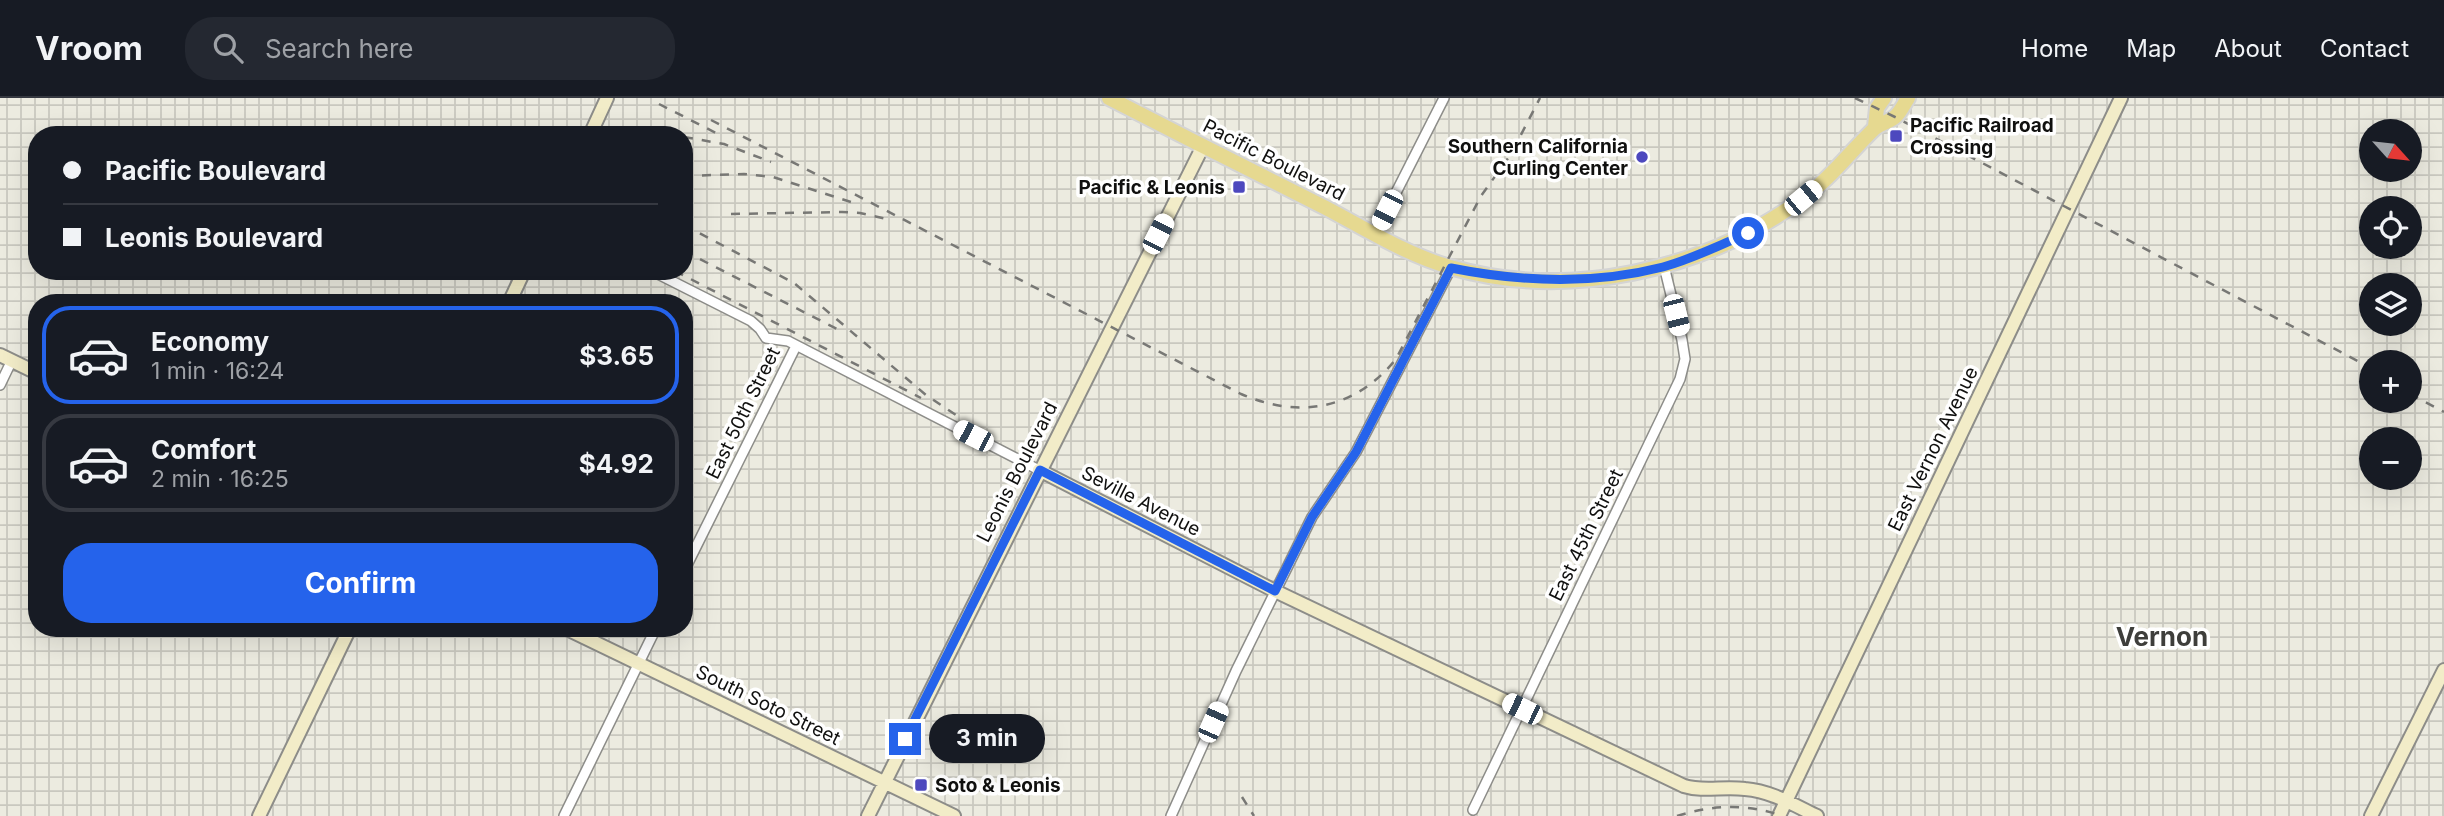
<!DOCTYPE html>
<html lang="en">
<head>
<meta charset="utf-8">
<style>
	:root { --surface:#171b24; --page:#242831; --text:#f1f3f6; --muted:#9ea1a6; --line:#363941; --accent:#2563eb }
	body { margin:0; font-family:Inter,sans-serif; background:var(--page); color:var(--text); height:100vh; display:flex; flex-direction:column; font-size:26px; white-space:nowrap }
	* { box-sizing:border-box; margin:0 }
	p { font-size:23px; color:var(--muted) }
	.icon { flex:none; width:38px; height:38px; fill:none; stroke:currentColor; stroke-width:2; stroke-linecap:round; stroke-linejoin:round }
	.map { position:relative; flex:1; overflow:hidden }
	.side { position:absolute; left:28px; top:196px; width:665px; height:343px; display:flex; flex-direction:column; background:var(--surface); border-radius:28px; box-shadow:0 7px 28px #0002 }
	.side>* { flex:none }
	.hud { position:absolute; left:28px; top:28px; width:665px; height:154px; border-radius:28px; box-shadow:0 7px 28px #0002; display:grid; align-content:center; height:154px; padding:0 35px; background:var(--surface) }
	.needle { width:46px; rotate:117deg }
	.fabs { position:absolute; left:2359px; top:21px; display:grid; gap:14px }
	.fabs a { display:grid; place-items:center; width:63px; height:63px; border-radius:50%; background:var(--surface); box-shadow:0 7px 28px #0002; font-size:35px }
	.end { position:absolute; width:32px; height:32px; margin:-16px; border:9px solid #2563eb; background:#fff; box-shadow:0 0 0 4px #fff }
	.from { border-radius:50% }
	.bubble { position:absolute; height:49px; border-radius:24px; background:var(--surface); box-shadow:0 7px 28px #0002; font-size:23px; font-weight:700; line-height:49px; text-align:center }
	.car { position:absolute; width:21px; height:42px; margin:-21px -10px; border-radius:9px; box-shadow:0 0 5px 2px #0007; background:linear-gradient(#fff 24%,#345 0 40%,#fff 0 76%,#345 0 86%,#fff 0) }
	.hud b { display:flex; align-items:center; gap:24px; height:66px; font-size:26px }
	.hud b+b { border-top:2px solid var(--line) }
	.hud i { width:18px; height:18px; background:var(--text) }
	ul { padding:12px 0 0; list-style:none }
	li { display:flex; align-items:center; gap:21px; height:98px; margin:0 14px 10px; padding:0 21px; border:4px solid var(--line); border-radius:28px }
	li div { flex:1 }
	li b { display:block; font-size:26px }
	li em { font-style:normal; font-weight:700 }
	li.active { border-color:var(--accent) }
	li>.icon { width:63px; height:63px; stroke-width:1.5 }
	.cta { display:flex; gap:14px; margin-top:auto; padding:14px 35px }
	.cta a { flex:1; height:80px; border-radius:28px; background:var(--accent); color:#fff; font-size:28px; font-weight:700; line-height:80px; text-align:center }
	header { display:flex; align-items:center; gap:42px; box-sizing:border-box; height:98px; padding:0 35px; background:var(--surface); border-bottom:2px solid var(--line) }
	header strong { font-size:33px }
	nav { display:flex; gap:38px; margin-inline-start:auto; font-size:24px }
	.search { width:490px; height:63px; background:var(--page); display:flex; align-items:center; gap:18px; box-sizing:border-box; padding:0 24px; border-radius:28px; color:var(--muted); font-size:26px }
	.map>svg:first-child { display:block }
	.industrial { fill:url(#industrial-grid); fill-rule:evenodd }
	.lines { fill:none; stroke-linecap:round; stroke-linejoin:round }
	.street-casing { stroke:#8d8d89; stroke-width:12 }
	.secondary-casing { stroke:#8d8d89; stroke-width:16 }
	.primary-casing { stroke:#d4d4d4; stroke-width:18 }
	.street { stroke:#fff; stroke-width:9 }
	.secondary { stroke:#f2ecc8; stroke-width:12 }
	.primary { stroke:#e6d990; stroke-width:14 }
	.rail { stroke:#787875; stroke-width:2.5; stroke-dasharray:9 9; stroke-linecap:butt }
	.route { stroke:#2563eb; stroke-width:9 }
	.poi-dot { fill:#4d48be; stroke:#fff; stroke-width:2.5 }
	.labels { text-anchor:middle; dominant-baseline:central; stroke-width:7; stroke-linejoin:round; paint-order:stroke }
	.poi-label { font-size:19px; font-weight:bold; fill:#10100f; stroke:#fff; text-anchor:start }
	.street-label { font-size:19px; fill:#10100f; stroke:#fff }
	.district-label { font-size:26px; font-weight:bold; fill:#3e3e3b; stroke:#fff }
</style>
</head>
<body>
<header>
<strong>Vroom</strong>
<div class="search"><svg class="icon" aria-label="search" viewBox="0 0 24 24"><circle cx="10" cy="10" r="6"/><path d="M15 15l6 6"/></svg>Search here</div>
<nav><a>Home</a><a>Map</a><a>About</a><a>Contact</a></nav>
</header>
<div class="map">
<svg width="2444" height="718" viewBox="0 0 2444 718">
	<defs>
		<pattern id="industrial-grid" width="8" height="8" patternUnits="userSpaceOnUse" patternTransform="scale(1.75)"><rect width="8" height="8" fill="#ecebe0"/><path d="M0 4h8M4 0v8" fill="none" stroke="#c9c8bf"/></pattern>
	</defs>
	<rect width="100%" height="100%" fill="#f9f8f4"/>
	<path class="industrial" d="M0,0H2444V718H0ZM2371,33H2410V72H2371ZM37,37H684V173H37ZM2371,110H2410V149H2371ZM2371,187H2410V226H2371ZM37,205H684V530H37ZM2371,264H2410V303H2371ZM2371,341H2410V380H2371Z"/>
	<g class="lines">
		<defs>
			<path id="street" d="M1375,136L1444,0
				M652,173L751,223L760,231L766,240L788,243L1039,372
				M0,287L12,262
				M684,473L796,248
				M1473,712L1680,281L1685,261L1682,242L1664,168
				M564,718L656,530
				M1171,718L1236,573L1312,419L1356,354L1451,170"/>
			<path id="secondary" d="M590,37L607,0
				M509,205L524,173
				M0,257L37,275
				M1039,372L1275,493L1684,688C1703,694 1724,688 1745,691C1771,693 1794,707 1817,718
				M565,530L954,718
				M259,718L350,530
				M868,718L1203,48
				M1779,718L2121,0
				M2371,718L2444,572"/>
			<path id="primary" d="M1109,0C1181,37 1254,74 1326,110C1366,131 1407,157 1450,169C1568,203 1704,173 1802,101C1830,81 1849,55 1874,31C1880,25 1890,24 1896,18C1901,13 1904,6 1908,0
				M1875,29L1877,10L1884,0"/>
		</defs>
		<use href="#street" class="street-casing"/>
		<use href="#secondary" class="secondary-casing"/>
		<use href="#primary" class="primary-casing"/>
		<use href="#street" class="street"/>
		<use href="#secondary" class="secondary"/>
		<use href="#primary" class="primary"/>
		<path class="rail" d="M1855,0L1895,19L2371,270
			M659,6L718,36
			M711,22L1241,296C1299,321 1355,312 1396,261L1481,98L1511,56L1540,0
			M684,39L724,46L771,64
			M684,78L744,76L773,79L851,104
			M731,116L842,114L860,115L891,122
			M684,127L794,185L926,297L962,321
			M684,153L843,234
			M675,173L921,300
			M2410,296L2444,314
			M1242,699L1254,718
			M1677,718C1712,707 1747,705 1782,718"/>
	</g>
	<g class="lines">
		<path class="route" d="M905,641L1040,372L1275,493L1312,419L1356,354L1451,170C1521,184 1593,187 1663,169C1692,161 1721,147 1748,135"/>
	</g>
	<g class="poi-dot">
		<rect x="1889" y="31" width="14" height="14" rx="3.5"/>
		<circle cx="1642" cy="59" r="7"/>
		<rect x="1232" y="82" width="14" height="14" rx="3.5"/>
		<rect x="914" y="680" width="14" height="14" rx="3.5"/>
	</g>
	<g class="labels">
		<g class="poi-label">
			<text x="1910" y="27">Pacific Railroad<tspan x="1910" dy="22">Crossing</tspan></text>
			<text x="1628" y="48" text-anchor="end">Southern California<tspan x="1628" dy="22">Curling Center</tspan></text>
			<text x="1225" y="89" text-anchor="end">Pacific &amp; Leonis</text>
			<text x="935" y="687">Soto &amp; Leonis</text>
		</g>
		<g class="street-label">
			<text transform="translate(1274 62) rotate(27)">Pacific Boulevard</text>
			<text transform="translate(743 315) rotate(-64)">East 50th Street</text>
			<text transform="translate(1933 351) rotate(-64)">East Vernon Avenue</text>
			<text transform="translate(1017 374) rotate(-63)">Leonis Boulevard</text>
			<text transform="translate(1141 403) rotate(27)">Seville Avenue</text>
			<text transform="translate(1586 437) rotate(-64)">East 45th Street</text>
			<text transform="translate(768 607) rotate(26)">South Soto Street</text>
		</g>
		<g class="district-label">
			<text x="2162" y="538">Vernon</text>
		</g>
	</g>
</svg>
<div class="fabs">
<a><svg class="needle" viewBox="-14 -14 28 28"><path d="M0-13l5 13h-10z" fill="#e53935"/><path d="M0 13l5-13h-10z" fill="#9ea1a6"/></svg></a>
<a><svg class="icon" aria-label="locate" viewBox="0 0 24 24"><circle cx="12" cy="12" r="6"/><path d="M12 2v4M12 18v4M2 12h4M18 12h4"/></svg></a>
<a><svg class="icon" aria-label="layers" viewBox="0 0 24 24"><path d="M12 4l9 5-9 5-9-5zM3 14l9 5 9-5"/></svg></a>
<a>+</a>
<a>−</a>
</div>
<i class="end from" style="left:1748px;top:135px"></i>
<i class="end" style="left:905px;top:641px"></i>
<div class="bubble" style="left:929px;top:616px;width:116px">3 min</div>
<i class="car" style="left:1803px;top:100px;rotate:50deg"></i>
<i class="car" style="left:1387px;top:112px;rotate:207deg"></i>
<i class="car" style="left:1158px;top:136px;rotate:27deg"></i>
<i class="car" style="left:1676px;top:217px;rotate:166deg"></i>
<i class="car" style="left:973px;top:338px;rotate:297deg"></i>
<i class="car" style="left:1522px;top:611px;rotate:296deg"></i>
<i class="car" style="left:1213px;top:624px;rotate:24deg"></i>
<div class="hud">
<b><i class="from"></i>Pacific Boulevard</b>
<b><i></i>Leonis Boulevard</b>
</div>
<section class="side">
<ul>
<li class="active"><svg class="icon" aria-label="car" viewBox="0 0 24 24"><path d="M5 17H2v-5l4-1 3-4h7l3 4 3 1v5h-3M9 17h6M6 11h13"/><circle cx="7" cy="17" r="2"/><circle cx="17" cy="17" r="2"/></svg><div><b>Economy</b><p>1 min · 16:24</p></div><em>$3.65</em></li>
<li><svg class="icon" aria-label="car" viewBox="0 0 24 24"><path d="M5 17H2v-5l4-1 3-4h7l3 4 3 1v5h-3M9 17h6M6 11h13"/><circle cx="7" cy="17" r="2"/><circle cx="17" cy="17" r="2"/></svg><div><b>Comfort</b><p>2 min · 16:25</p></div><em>$4.92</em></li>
</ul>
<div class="cta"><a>Confirm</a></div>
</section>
</div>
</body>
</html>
